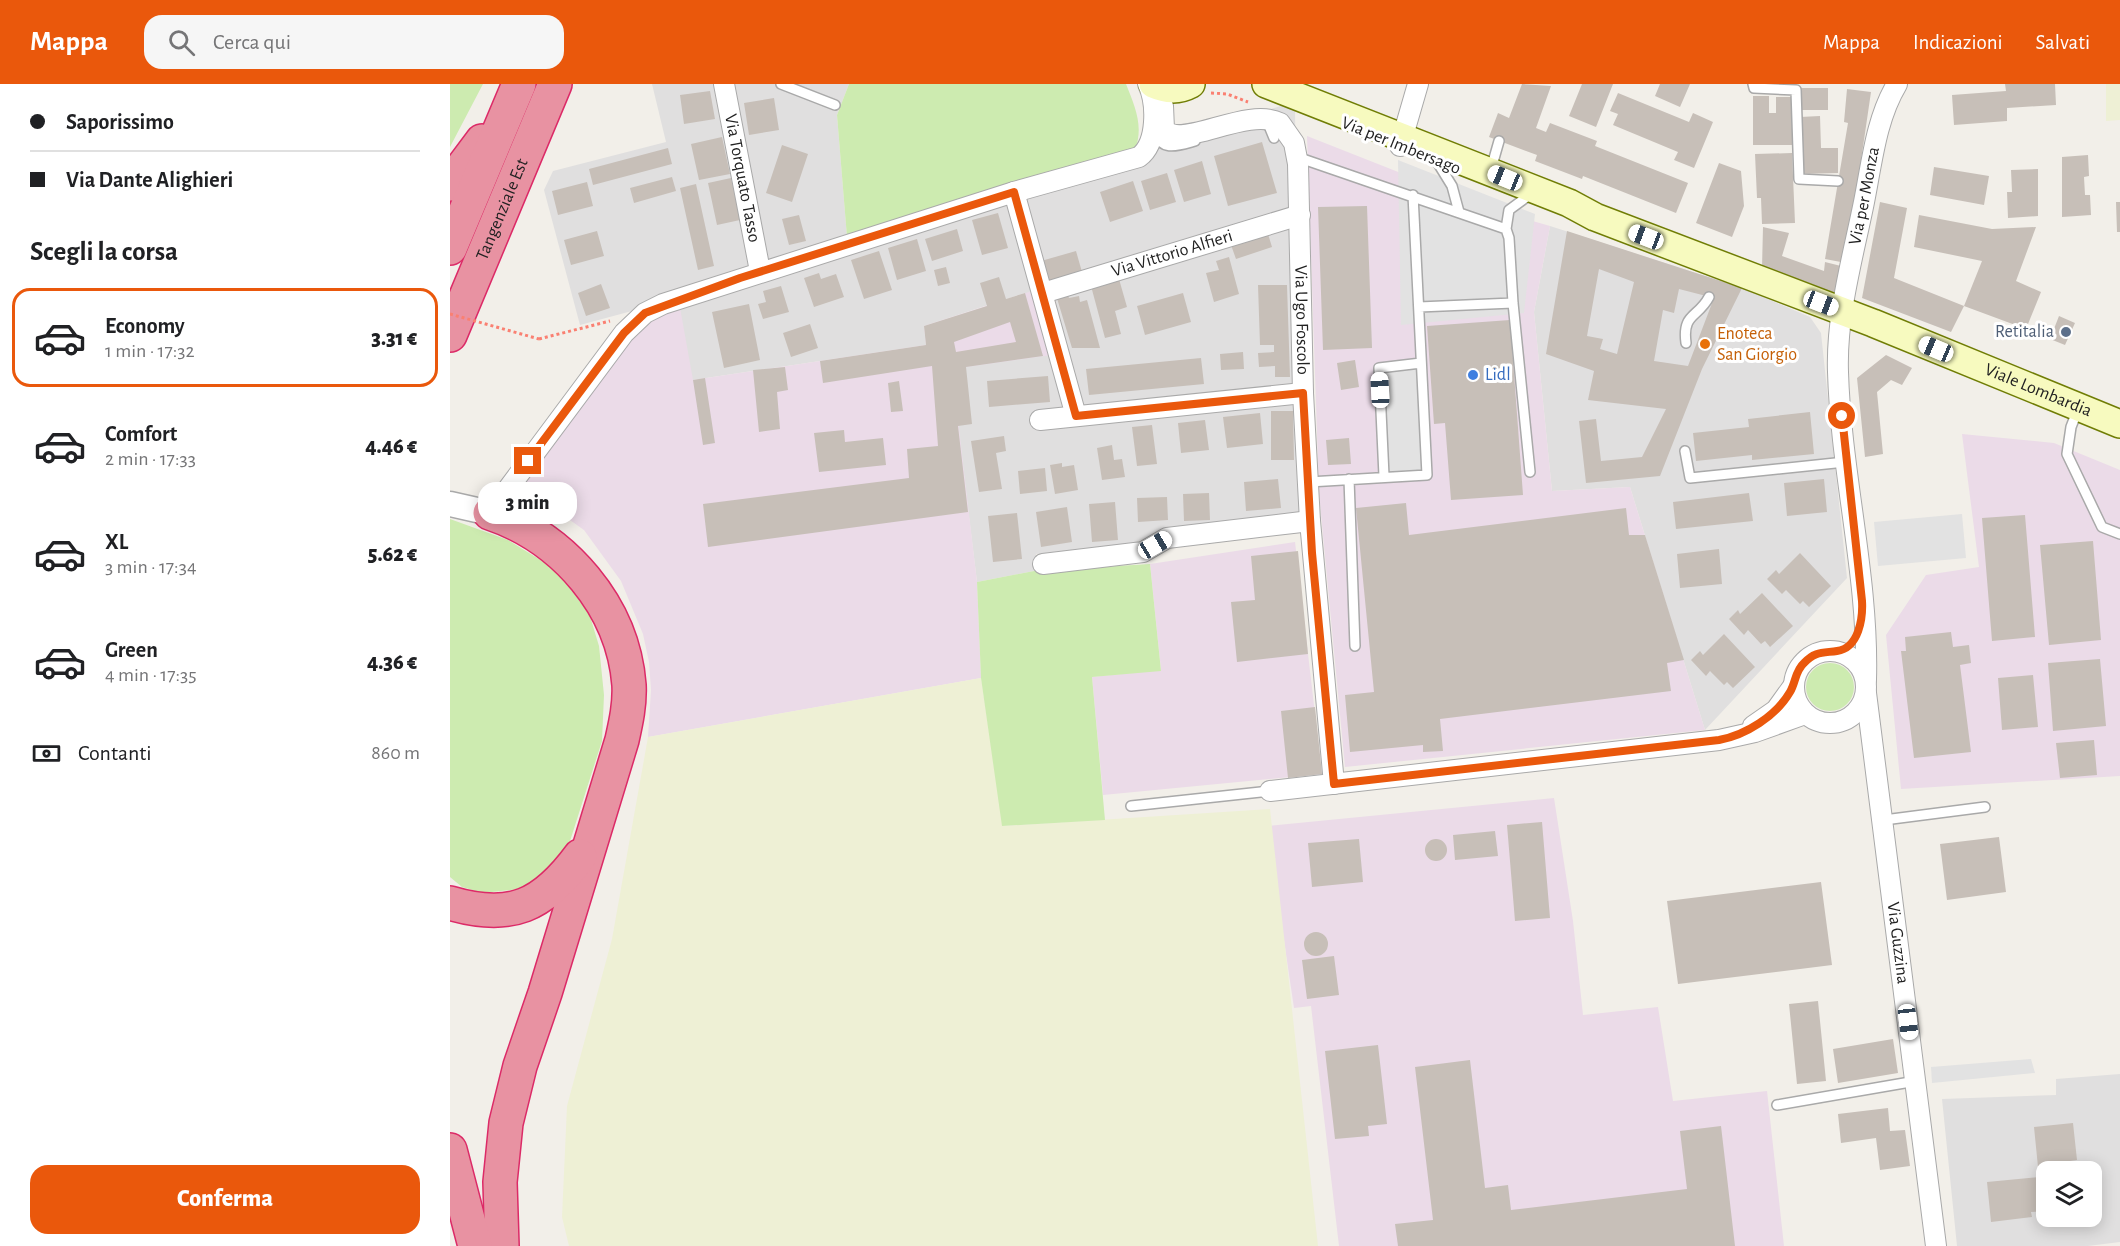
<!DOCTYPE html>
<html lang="it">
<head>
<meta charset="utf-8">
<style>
	:root { --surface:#fff; --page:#f6f6f6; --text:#202124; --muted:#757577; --line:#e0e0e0; --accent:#ea580c }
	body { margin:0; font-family:"Alegreya Sans",sans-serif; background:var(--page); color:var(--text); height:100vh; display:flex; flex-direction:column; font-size:22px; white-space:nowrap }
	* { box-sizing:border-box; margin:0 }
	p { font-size:20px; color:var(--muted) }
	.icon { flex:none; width:33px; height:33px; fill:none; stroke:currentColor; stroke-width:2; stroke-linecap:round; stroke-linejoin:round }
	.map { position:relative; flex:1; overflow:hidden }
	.sheet { display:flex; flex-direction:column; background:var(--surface); width:450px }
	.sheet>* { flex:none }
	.top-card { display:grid; align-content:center; height:132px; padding:0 30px; background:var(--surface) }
	.tools { position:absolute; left:1586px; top:1077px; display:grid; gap:12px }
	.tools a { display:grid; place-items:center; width:66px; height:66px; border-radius:12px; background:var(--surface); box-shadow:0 3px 15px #0003; font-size:30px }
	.end { position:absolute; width:27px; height:27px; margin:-14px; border:8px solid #ea580c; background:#fff; box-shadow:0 0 0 3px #fff }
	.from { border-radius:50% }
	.bubble { position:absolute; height:42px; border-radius:18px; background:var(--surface); box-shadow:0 3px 15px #0003; font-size:20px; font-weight:800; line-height:42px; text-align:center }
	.car { position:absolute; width:18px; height:36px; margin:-18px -9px; border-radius:8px; box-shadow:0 0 4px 2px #0007; background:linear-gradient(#fff 24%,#345 0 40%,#fff 0 76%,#345 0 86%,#fff 0) }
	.top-card b { display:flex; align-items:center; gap:21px; height:57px; font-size:22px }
	.top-card b+b { border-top:2px solid var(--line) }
	.top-card i { width:15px; height:15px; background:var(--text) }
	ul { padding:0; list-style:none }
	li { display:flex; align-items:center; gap:18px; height:99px; margin:0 12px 9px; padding:0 18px; border:3px solid transparent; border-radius:18px }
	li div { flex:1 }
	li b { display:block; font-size:22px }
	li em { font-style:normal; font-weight:800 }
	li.on { border-color:var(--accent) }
	li>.icon { width:54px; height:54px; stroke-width:1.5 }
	h2 { padding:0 30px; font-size:27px; line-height:72px }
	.pay { display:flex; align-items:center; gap:15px; height:66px; padding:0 30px; font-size:22px }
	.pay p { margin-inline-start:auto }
	.primary-button { display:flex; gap:12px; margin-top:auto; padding:12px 30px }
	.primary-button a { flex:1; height:69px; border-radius:18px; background:var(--accent); color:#fff; font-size:24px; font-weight:800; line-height:69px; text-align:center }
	header { display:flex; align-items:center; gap:36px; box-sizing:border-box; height:84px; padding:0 30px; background:var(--accent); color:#fff }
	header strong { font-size:28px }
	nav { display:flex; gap:33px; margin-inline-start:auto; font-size:21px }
	.search { width:420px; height:54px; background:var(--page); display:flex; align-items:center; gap:15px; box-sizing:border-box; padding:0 21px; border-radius:18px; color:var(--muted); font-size:22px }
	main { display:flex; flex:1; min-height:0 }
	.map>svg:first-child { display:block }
	.residential { fill:#e0dfdf; fill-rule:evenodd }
	.industrial { fill:#ebdbe8 }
	.farmland { fill:#eef0d5 }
	.grass { fill:#cdebb0 }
	.parking { fill:#e2e2e2 }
	.building { fill:#c7bfb8; fill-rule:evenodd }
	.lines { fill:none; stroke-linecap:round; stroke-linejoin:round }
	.service-casing { stroke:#a9a9a9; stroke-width:12 }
	.minor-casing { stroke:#a9a9a9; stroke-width:22 }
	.tertiary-casing { stroke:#a9a9a9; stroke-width:27 }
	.secondary-casing { stroke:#707d05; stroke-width:30 }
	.motorway-casing { stroke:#dc2a67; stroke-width:36 }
	.path { stroke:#fa8072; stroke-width:3; stroke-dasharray:3 3; stroke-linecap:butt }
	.service { stroke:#fff; stroke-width:9 }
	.minor { stroke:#fff; stroke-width:20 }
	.tertiary { stroke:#fff; stroke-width:24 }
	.secondary { stroke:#f7fabf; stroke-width:27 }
	.motorway { stroke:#e892a2; stroke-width:33 }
	.path-bridge { stroke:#fa8072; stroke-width:3; stroke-dasharray:3 3; stroke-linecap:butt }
	.route { stroke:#ea580c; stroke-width:8 }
	.service-dot { fill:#5c6f8a; stroke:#fff; stroke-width:2 }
	.food-dot { fill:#e8710a; stroke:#fff; stroke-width:2 }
	.shop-dot { fill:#3f7fe0; stroke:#fff; stroke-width:2 }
	.labels { text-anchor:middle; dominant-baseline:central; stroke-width:6; stroke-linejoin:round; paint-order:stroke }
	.street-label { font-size:18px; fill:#222; stroke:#fff }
	.service-label { font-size:18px; fill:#4e5e75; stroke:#fff; text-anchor:end }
	.food-label { font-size:18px; fill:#c56008; stroke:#fff; text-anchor:start }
	.shop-label { font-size:18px; fill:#366cbe; stroke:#fff; text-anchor:start }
</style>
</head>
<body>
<header>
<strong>Mappa</strong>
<div class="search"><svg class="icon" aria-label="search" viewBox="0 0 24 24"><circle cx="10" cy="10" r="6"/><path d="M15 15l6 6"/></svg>Cerca qui</div>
<nav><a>Mappa</a><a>Indicazioni</a><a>Salvati</a></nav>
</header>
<main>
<section class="sheet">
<div class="top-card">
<b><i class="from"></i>Saporissimo</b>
<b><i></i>Via Dante Alighieri</b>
</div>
<h2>Scegli la corsa</h2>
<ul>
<li class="on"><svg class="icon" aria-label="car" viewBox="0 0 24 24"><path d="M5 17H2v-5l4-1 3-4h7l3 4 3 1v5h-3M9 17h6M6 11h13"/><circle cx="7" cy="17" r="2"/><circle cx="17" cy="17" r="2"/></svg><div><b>Economy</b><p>1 min · 17:32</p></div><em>3.31 €</em></li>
<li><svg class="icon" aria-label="car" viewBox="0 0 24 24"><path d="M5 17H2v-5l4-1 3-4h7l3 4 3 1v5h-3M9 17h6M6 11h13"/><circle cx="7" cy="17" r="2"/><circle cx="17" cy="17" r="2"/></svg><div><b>Comfort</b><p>2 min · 17:33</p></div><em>4.46 €</em></li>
<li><svg class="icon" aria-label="car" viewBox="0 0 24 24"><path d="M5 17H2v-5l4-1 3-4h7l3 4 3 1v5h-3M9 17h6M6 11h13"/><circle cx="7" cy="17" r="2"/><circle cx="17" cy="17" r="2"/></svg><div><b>XL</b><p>3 min · 17:34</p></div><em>5.62 €</em></li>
<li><svg class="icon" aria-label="car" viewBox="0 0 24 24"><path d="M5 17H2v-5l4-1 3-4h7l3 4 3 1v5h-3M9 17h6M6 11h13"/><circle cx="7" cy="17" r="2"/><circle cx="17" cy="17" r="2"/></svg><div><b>Green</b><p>4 min · 17:35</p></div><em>4.36 €</em></li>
</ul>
<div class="pay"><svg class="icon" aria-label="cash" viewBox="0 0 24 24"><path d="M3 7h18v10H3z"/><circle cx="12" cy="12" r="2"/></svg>Contanti<p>860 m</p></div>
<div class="primary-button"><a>Conferma</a></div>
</section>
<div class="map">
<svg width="1670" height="1162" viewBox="0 0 1670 1162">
	<rect width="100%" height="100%" fill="#f2efe9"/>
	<path class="residential" d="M202,0H399L387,31L397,153L834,21L845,27L851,436L716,447L683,459L586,470L584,487L527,498L501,285L575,209L474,242L476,261L243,296L193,224L130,241L94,106L103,87L216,58Z
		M1100,142L1292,204L1360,233L1371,249L1397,494L1255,646L1180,403L1102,407L1084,228Z
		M1670,990V1158L1638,1162H1507L1492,1015L1606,1011V995ZM1596,1088H1641V1132H1596Z"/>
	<path class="industrial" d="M857,52L1042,125L1100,142L1084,228L1102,407L1180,403L1255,646L895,683L869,409Z
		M585,206L602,271L502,285L527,498L531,594L198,653L201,606L199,578L193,550L171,497L134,446L110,429L59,408L177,251L229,218L243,296L476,261L474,242Z
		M1512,350L1604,359L1670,386V692L1451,705L1436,551L1476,491L1529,483Z
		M845,458L872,690L653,711L642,593L711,586L700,480Z
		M1104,714L1123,837L1133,931L1208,923L1223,1017L1317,1007L1334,1162H889L861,922L844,924L817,742Z"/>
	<path class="farmland" d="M1656,0H1670V36L1656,37Z
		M531,594L553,742L820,725L868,1162H119L112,1133L117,1022L162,855L198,653Z"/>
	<path class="grass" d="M0,0H33L0,63Z
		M399,0H676C685,23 694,42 685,66L397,153L387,31Z
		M0,435L58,456L105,485L139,529L149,562L154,611L152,657L113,779L78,804L33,809L12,803L0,793Z
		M700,480L711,587L642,593L655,736L552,742L531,594L527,498L584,487Z
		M1356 603a24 24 0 1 1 48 0a24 24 0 1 1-48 0Z"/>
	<path class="parking" d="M948,76L1085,130L1074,229L951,241Z
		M971,279L977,391L934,392L929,284Z
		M1512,430L1516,474L1428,482L1424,438Z
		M1581,975L1585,989L1482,999L1481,983Z"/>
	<path class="building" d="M1072,0L1101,2L1086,44L1096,48L1100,39L1147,57L1145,62L1238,99L1226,129L1133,92L1132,95L1085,77L1087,71L1039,53L1048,29L1059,34Z
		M1132,0H1163L1146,43L1119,32Z
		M1210,0H1240L1230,23L1205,12Z
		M1555,0H1605L1606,21L1557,24V37L1504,41L1502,11L1556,7Z
		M1350,4H1378V26H1349Z
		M1397,5L1421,8L1396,179L1375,175L1398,39L1394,38Z
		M260,7L265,35L234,40L230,11Z
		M1168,9L1239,38L1243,29L1263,38L1244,84L1224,76L1228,68L1163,41L1168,30L1160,27Z
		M1303,12H1319V29H1326V13H1343V61H1303Z
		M324,14L329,46L299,51L294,19Z
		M1370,32L1371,64H1388V89L1351,90L1350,33Z
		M272,53L280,90L249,96L241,60Z
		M812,58L827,109L778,122L764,72Z
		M332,61L358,70L342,118L316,109Z
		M218,64L222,80L143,101L139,85Z
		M1342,69L1345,139L1312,140L1311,114H1307L1305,70Z
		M1638,71L1639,92L1634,93L1635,111H1640L1641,131L1612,133V73Z
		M752,77L761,110L734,118L724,86Z
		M1269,79L1291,87L1294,122L1282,153L1246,139Z
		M1484,83L1539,92L1534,121L1480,111Z
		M1588,85V132L1558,134L1557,108H1562L1561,86Z
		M717,89L726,118L700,126L691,97Z
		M222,93L226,107L184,119L180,104Z
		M281,94L290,136L267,141L258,99Z
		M683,97L693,127L660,138L650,108Z
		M137,98L143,122L108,131L102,107Z
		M246,100L264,182L248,186L230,104Z
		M1430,118L1457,124L1444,194L1514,222L1501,248L1412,214Z
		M1666,118H1670V148H1667Z
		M917,122L922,264L873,266L868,123Z
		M548,129L558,164L532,171L522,136Z
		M349,131L356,157L339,161L332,135Z
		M1469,131L1542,145L1586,143L1566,197L1591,208L1576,245L1514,222L1532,177L1464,163Z
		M1313,143L1339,149L1332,172L1374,187L1375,178L1395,183L1389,211L1312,184Z
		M507,145L513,167L482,177L475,155Z
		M147,147L154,172L121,181L114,156Z
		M1117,147L1292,204L1252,285L1210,392L1136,399L1129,337L1146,335L1151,377L1192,373L1216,325L1138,316L1144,287L1096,270ZM1149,185L1184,198L1167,270L1150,265L1153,255L1137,252ZM1229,205L1264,214L1238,282L1204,277L1213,226L1224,229Z
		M818,150L822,163L786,175L781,161Z
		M467,155L476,187L447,196L438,164Z
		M429,167L442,206L414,215L401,176Z
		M626,167L632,188L598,199L591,177Z
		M779,173L789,210L764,218L756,189L769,186L766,177Z
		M496,183L500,199L488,202L484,186Z
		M369,189L371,195L386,190L394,213L364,223L354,194Z
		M549,193L556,215L575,209L593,272L516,283L522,340L508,342L518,428L258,463L253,420L459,394L457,365L488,362L482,282L373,299L370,277L476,261L474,242L537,222L530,199ZM560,238L566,258L506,268L504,258Z
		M669,195L677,223L665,227L671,250L655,254L641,202Z
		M151,200L160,224L136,232L128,209Z
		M808,201H837L840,293H825V282L809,283L808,269L824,268V261H810Z
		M331,202L339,228L313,235L308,220L316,218L313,207Z
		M617,208L619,214L629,212L630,218L637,216L650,264H622L606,211Z
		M733,209L741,238L695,251L687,222Z
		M299,220L310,276L274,284L262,228Z
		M1609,232L1625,239L1615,261L1600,255Z
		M1060,236L1073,411L1001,416L995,339L984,340L977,242Z
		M360,240L368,264L341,273L333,249Z
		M793,268L794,285L771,286L770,270Z
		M1436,271L1462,284L1452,301L1441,296L1427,308L1433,370L1415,373L1407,294Z
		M751,274L754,300L639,311L636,285Z
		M905,276L909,303L891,306L887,279Z
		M335,283L338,306L327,308L330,345L309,348L303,286Z
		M598,292L600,318L539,323L537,297Z
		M255,294L265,359L253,361L243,296Z
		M449,297L453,327L441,328L438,299Z
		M821,327H843L844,376H821Z
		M1360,328L1364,370L1302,376V371L1246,377L1243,349L1299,343L1298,335Z
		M810,329L813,360L777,364L773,333Z
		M755,336L759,366L731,369L728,339Z
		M702,341L707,380L687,382L682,343Z
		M394,346L395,358L433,354L436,381L369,388L364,349Z
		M554,352L556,367L546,369L552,405L529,408L521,357Z
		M899,354L901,380L878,381L876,356Z
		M662,361L664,376L672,375L675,393L652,396L647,364Z
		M612,379V383L624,381L628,406L605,410L600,381Z
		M595,384L597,407L570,410L568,387Z
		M828,395L831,424L796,427L794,398Z
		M1374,395L1377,428L1337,432L1334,399Z
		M759,409L760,436L734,437L733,410Z
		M1299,409L1303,437L1226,445L1223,418Z
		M717,413L718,436L688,438L687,414Z
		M665,418L668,456L642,458L639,420Z
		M956,419L959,451L1176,424L1179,451H1195L1234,576L1217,579L1221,607L990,635L993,667L973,668V661L900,668L895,611L924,608L906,424Z
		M617,423L622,458L591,463L586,428Z
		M567,429L572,475L543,478L538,432Z
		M1575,431L1585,553L1542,557L1532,434Z
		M1643,457L1651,556L1599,561L1590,461Z
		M1269,465L1272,500L1230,504L1227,470Z
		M848,467L858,570L787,578L781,518L805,516L801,472Z
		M1350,469L1381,502L1359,523L1353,517L1350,520L1336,506L1332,510L1317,495L1326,486L1329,490Z
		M1312,509L1343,542L1320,563L1315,557L1311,560L1298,546L1294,551L1279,535L1288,526L1290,530Z
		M1501,548L1503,563L1519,561L1521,579L1510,581L1521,668L1464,674L1451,567H1456L1455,553Z
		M1274,550L1305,583L1283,604L1277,598L1274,601L1260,587L1256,592L1241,576L1250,567L1253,571Z
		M1650,575L1656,642L1603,647L1598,579Z
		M1583,591L1588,643L1552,646L1548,594Z
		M865,623L872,690L838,694L831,627Z
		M1644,656L1647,691L1610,694L1606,659Z
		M1092,738L1100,834L1065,837L1057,741Z
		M1045,747L1048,772L1005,776L1003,751Z
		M1549,753L1556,808L1497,816L1490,760Z
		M975 766a11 11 0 1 1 22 0a11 11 0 1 1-22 0Z
		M909,755L913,798L862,803L858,759Z
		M1371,798L1382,881L1228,900L1217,817Z
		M854 860a12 12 0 1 1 24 0a12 12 0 1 1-24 0Z
		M884,872L889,911L857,915L852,876Z
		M1368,917L1376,997L1347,1000L1339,920Z
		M1443,955L1448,989L1388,999L1383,965Z
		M928,961L937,1040L918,1042L919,1052L885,1055L875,967Z
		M1020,976L1035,1104L1058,1101L1061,1126L1237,1105L1230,1047L1271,1042L1285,1162H948L945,1140L983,1136L965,983Z
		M1438,1024L1440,1047L1455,1046L1460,1082L1430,1086L1426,1054L1391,1059L1388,1030Z
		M1623,1039L1627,1076L1620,1077L1621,1088H1596V1127L1581,1128L1582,1133L1541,1138L1537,1098L1589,1093L1584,1043Z"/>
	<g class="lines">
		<defs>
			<path id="service" d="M331,0L385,21
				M1303,0L1304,4L1346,6L1349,95L1388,97
				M817,37L824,54
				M703,48C713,68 727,62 745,57
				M847,73L1056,145
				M986,76L1002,102L1009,128
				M1041,85L1049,57
				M1078,112L1059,126L1056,145L1059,154L1063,219L1080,388
				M969,223L1063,219
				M1236,259C1232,229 1248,234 1259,213
				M1628,325L1621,343L1617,370L1652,443L1670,450
				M1235,367L1240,394L1395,378
				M934,392L929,284L971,279
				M899,395L905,562
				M859,398L977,391L963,111
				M681,722L820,707
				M1434,736L1535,723
				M1327,1021L1466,997"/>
			<g id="minor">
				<path id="s1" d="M274,0L310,187"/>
				<path id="s2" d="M713,22L714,45C730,67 796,22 830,39L844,59L848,80L853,309L860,437L884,700"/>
				<path d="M950,62L968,0"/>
				<path d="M564,108L626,332"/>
				<path id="s3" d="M593,209L850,131"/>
				<path d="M590,336L853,309"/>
				<path d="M40,429L174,249L195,229L213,220L564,108L689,73C708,59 707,19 698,0"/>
				<path d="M593,480L693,468L717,454L860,437"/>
				<circle cx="1380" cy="603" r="36"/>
				<path id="s4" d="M1416,596C1419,493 1391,391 1388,288C1386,231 1403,173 1414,118C1422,78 1426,35 1447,0"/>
				<path id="s5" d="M1416,609L1486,1162"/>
				<path d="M1303,642L1326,626L1344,601"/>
				<path d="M820,707L1269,656L1305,648L1355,630"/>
			</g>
			<path id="tertiary" d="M0,420L40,429"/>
			<g id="secondary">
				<path d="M703,0C717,6 728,7 741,0"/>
				<path id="s6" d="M816,0L1119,119L1145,133L1423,239L1670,340"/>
			</g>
			<g id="motorway">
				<path d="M0,100L32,57"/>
				<path d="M0,164L69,0"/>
				<path id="s7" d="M0,251L105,0"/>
				<path d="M40,429C114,454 173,522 179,601C180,620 176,638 172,656L95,909L70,982L56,1039L50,1098L52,1162"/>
				<path d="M0,819C61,837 93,822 130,772"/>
				<path d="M0,1066L25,1162"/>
			</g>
		</defs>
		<use href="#service" class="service-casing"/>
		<use href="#minor" class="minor-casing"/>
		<use href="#tertiary" class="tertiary-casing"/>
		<use href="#secondary" class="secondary-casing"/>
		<use href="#motorway" class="motorway-casing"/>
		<path class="path" d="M761,9L777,10L798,18
			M89,255L160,237"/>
		<use href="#service" class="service"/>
		<use href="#minor" class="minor"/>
		<use href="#tertiary" class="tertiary"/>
		<use href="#secondary" class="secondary"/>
		<use href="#motorway" class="motorway"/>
		<path class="path-bridge" d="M0,230L89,255"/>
	</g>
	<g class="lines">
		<path class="route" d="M78,377L174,249L195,229L290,194L564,108L626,332L853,309L862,469L884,700L1269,656C1296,651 1326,632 1340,608C1346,598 1345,587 1354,579C1365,567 1373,569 1387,567C1409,564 1413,534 1412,517L1392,332"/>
	</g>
	<circle class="service-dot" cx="1616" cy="248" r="6"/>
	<circle class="food-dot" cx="1255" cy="260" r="6"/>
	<circle class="shop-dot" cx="1023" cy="291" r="6"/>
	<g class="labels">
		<g class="street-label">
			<text transform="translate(951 62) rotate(22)">Via per Imbersago</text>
			<text stroke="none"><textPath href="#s1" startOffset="96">Via Torquato Tasso</textPath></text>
			<text stroke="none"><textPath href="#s4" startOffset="488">Via per Monza</textPath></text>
			<text stroke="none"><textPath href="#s7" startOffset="136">Tangenziale Est</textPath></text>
			<text stroke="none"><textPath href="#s3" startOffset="135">Via Vittorio Alfieri</textPath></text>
			<text stroke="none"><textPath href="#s2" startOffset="345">Via Ugo Foscolo</textPath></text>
			<text stroke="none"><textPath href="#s6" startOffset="831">Viale Lombardia</textPath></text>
			<text stroke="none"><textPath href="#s5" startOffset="252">Via Guzzina</textPath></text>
		</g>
		<g class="service-label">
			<text x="1604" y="248">Retitalia</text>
		</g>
		<g class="food-label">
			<text x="1267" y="250">Enoteca<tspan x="1267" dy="21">San Giorgio</tspan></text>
		</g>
		<g class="shop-label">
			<text x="1035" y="291">Lidl</text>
		</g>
	</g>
</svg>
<div class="tools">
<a><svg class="icon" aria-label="layers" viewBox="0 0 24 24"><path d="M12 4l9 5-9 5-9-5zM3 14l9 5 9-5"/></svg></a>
</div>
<i class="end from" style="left:1392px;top:332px"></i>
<i class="end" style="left:78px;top:377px"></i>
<div class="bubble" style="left:28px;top:398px;width:99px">3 min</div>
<i class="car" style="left:1055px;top:94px;rotate:292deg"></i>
<i class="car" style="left:1196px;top:153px;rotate:291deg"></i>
<i class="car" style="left:1371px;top:219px;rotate:111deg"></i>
<i class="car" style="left:1486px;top:265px;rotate:293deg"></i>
<i class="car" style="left:930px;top:306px;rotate:357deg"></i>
<i class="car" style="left:705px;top:461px;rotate:60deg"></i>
<i class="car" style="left:1458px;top:938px;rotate:173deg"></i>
</div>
</main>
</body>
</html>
